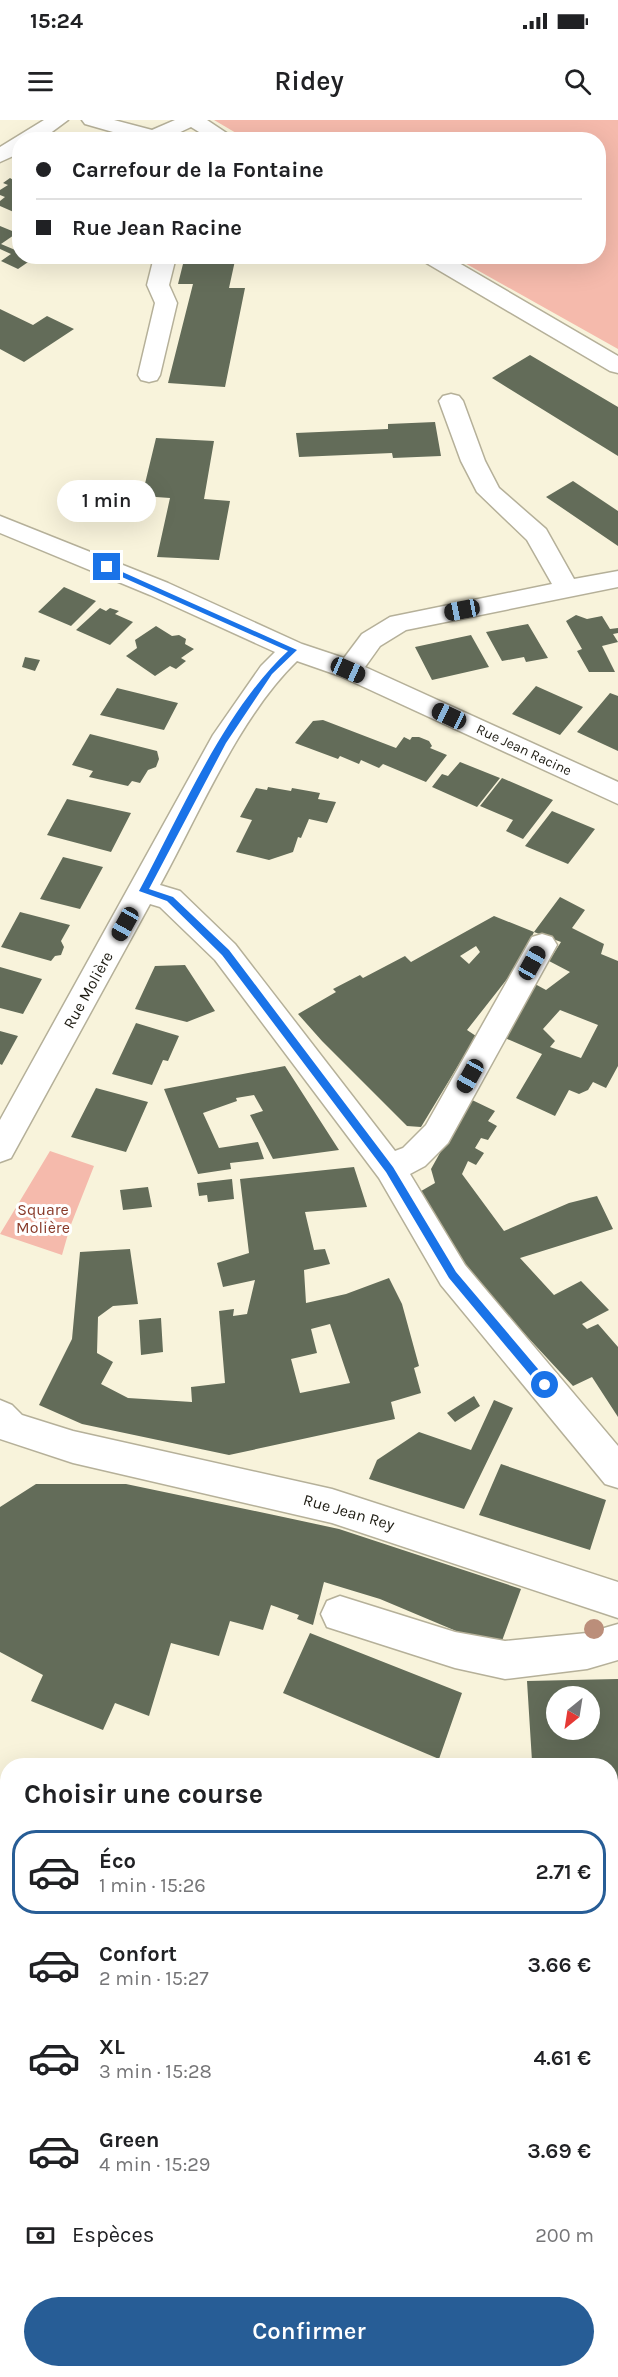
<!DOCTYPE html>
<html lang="fr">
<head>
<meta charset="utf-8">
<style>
	:root { --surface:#fff; --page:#f6f6f6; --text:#202124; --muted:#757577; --line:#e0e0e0; --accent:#275d96 }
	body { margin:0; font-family:Karla,sans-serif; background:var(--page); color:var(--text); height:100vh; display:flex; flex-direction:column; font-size:22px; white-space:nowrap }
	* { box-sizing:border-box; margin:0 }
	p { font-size:20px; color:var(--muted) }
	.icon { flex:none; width:33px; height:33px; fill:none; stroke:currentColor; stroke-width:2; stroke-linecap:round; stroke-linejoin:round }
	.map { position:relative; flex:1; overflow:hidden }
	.drawer { position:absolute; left:0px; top:1638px; width:618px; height:620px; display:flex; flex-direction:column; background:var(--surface); border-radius:24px 24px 0 0; box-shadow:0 6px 24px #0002 }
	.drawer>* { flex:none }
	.guide { position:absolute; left:12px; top:12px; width:594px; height:132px; border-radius:24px; box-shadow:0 6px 24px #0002; display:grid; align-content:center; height:132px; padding:0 24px; background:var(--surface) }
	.needle { width:39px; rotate:210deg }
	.buttons { position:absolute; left:546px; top:1566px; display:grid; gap:12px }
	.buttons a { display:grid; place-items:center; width:54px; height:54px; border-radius:50%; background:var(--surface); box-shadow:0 6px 24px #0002; font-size:30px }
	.end { position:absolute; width:27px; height:27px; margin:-14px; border:8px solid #1a73e8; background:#fff; box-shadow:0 0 0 3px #fff }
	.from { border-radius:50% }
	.bubble { position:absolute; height:42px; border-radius:21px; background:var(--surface); box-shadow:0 6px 24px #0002; font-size:20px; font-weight:600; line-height:42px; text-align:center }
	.car { position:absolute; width:18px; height:36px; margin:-18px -9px; border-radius:8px; box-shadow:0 0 4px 2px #0007; background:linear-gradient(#222 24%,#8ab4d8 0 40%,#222 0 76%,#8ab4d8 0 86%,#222 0) }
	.guide b { display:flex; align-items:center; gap:21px; height:57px; font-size:22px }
	.guide b+b { border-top:2px solid var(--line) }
	.guide i { width:15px; height:15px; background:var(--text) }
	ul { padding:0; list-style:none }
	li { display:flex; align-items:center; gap:18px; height:84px; margin:0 12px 9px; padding:0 12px; border:3px solid transparent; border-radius:24px }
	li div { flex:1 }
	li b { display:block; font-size:22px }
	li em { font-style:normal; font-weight:600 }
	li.current { border-color:var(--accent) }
	li>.icon { width:54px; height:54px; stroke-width:1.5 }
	h2 { padding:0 24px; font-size:27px; line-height:72px }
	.pay { display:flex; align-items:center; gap:15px; height:66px; padding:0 24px; font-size:22px }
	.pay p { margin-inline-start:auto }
	.primary-button { display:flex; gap:12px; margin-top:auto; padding:12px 24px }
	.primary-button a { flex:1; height:69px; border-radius:36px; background:var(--accent); color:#fff; font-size:24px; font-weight:600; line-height:69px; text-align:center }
	.status { display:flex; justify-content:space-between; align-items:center; height:42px; padding:0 30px; background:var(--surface); direction:ltr }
	.status svg { height:16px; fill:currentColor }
	header { display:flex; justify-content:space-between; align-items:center; height:78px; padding:0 24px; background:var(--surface); font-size:27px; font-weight:600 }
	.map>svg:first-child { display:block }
	.green { fill:#f5baac }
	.building { fill:#636c59; fill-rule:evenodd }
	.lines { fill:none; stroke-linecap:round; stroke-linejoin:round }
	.minor-casing { stroke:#b5b099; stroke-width:3 }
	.minor { fill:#fff; fill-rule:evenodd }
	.tree { fill:#bb8e7a }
	.route { fill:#1a73e8 }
	.labels { text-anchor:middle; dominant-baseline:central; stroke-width:6; stroke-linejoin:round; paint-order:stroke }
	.far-street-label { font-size:14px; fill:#1e1c13; stroke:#fff }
	.street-label { font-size:16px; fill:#1e1c13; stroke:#fff }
	.park-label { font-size:16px; fill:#893b2a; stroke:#fff }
</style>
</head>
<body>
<div class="status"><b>15:24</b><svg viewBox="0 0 49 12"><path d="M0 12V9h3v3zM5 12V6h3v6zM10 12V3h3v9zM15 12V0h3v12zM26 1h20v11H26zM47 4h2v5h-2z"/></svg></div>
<header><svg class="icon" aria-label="menu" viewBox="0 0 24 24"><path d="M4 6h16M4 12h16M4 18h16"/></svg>Ridey<svg class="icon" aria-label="search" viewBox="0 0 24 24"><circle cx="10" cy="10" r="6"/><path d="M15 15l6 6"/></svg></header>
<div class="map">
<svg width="618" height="2257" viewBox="0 0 618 2257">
	<rect width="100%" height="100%" fill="#f8f3db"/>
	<path class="green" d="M214,0H618V229L454,137L598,136V20H248Z
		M50,1031L94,1046L70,1107L62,1135L0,1114Z
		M62,2250H149L145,2257H58Z"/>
	<path class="building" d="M10,58L15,61L20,58V91L16,93L0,86V81L5,77L0,75V70L8,65L3,63Z
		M0,106L17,113L1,124L20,132V136L34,138L18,149L1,141L11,134L0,129Z
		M185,136H236L229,168H245L225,267L168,263L193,164H178Z
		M0,189L33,205L47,196L74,209L24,242L0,229Z
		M530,235L618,287V336L492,258Z
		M435,302L441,336L393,338L392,333L299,337L296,313L388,309V304Z
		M156,318L214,321L204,379L230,381L219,440L157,437L170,378L142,376Z
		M573,361L618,391V426L546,377Z
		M64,467L96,481L71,506L38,492Z
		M100,488L106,491L110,488L119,491L115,494L133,502L110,525L76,510Z
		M576,495L587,499L602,496L610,509L618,508V513L613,514L618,522L602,526L615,552H589L577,531L582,529L566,501Z
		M528,504L548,538L526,542L524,537L502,541L486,512Z
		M156,506L172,516L179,515L186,519L185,524L194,529L181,538L186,541L176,549L170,546L155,556L126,536L137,528L135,520Z
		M471,515L489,547L432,560L415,527Z
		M25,537L40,540L35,551L22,547Z
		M536,566L583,587L560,615L512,594Z
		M117,568L178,583L164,610L100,595Z
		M610,573L618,576V631L577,612Z
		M323,600L396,628L404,617L410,620L412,617H419L429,621L432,626L430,628L447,635L426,662L383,644L379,648L361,640L359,644L340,636L338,639L295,623L313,601Z
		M90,614L157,631L159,639L156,647L148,650L140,663L132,661L128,666L89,657L93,651L72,645Z
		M460,642L500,658L477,687L432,667L442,654L448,656Z
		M502,658L553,680L523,719L506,711L513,700L480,686Z
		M268,667L291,671L292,668L320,673L318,679L336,682L327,703L309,699L301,718L298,717L293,732L269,740L236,732L252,700L240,697L256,668L267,670Z
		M67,679L131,693L111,732L47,715Z
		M552,691L595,709L568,744L525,726Z
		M63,737L103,747L80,789L40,779Z
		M560,777L585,790L572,808L604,824L601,834L618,841V946L606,968L593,962L588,970L579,974L569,970L555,996L516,978L542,934L505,918L535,864L546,870L570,852L549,841L561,822L534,812ZM560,890L598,905L581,938L550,927L555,921L543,909Z
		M20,792L70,805L61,821L64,827L61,835L55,836L51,841L1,827Z
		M494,796L534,812L518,845L467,910L476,916L421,1007L407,1006L322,921L298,894L336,872L333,869L360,855L363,858L405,836L411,842ZM476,826L480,832L469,844L460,836Z
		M185,845L215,891L187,902L135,889L155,846Z
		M0,847L42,859L23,894L0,888Z
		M136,903L179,916L168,941L163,940L152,965L112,954Z
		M0,911L18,916L2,945L0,944Z
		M285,946L339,1030L273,1039L250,995L263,991L254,975L236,978L237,981L203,993L219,1028L258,1022L264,1039L230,1043L231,1049L198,1054L164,969Z
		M96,968L148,982L126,1032L71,1017Z
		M470,979L495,991L488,1001L497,1006L488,1020L481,1018L475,1028L484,1033L476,1045L468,1041L462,1054L504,1111L569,1083L597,1076L613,1109L520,1138L554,1175L581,1161L609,1190L582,1204L587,1209L598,1204L618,1227V1297L592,1257L573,1266L471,1156L416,1074L435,1063L431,1049Z
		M354,1047L367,1087L305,1092L314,1130L325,1129L330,1144L304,1150L306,1183L346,1174L389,1158L402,1184L419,1246L414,1248L421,1273L391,1282L395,1299L229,1335L82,1304L39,1285L72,1219L80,1132L130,1129L138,1184L113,1186L98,1197L97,1233L113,1242L101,1264L128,1278L192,1282L191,1267L225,1263L219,1191L234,1189L233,1196L247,1194L255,1160L223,1167L217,1143L249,1133L240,1059ZM330,1204L350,1263L300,1273L291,1239L317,1233L311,1209Z
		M232,1059L234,1079L208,1082L207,1075L199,1076L197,1063Z
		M148,1067L152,1087L123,1090L120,1070Z
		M161,1198L163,1232L141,1235L139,1200Z
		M474,1276L480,1286L455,1302L447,1293Z
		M494,1280L513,1288L464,1389L369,1359L377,1340L419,1312L471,1330Z
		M501,1344L606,1380L590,1430L479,1395Z
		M36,1364H126L288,1398L339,1409L521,1469L499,1529L380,1479L324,1462L313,1505L297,1499L299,1495L271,1485L263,1510L230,1501L219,1536L171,1523L149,1596L115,1583L103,1610L31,1581L43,1555L0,1532V1387Z
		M310,1513L462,1573L439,1639L283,1573Z
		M618,1559V1671L610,1670V1646H561V1643L532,1641L527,1561ZM556,1576H590V1610H556Z
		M0,1681L8,1685V1788L0,1800Z
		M610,1743L618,1744V1999L611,2029Z
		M0,1912L8,1917V2238L0,2251Z
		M179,2250H563L561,2257H178Z"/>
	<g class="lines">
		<defs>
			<path id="minor" d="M44,0H68L41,20H20V33L0,42V27Z
				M82,0H114L152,10L175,0H207L237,20H212L191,7L172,16L175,20H141L85,4Z
				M151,136H173L175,141L169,165L177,183L160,255L157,260L149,262L141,260L138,255L155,183L147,165L153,141Z
				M421,136H447L618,236V253L610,251L423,141Z
				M451,274L459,276L463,281L485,341L499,368L546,409L574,459L618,451V467L406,510L380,526L365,547L618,662V684L340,556L297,541C239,597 199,694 160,765L180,771L235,824L395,1031L403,1028L426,1005L532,817L542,814L552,817L557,825L448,1023L425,1046L410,1054L465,1145L618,1326V1368L605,1364L441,1165L379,1058L215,840L160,787L150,784L11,1038L0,1042V1000L213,615L261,546L275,532L150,475L0,413V396L168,463L302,524L344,538L362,514L390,497L552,464L527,420L477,372L461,341L439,281L443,276Z
				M0,1280L12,1285L22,1295L73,1311L332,1369L618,1462V1498L332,1403L73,1343L0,1319Z
				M340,1476L455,1512L505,1521L587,1513L618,1504V1540L587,1549L505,1559L455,1548L327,1507L321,1494L327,1481Z"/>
		</defs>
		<use href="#minor" class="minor-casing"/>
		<use href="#minor" class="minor"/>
	</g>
	<circle class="tree" cx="594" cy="1509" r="10"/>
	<path class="route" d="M104,446H109L297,530L272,554L226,623L149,769L173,777L229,830L393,1047L456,1152L549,1262V1268H541L449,1158L386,1052L222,835L167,781L139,771C180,695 225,589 288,531L104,449Z"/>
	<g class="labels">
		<g class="far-street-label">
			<text transform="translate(524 630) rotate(25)">Rue Jean Racine</text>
		</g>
		<g class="street-label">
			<text transform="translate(88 870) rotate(-61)">Rue Molière</text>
			<text transform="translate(349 1392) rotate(16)">Rue Jean Rey</text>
		</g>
		<g class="park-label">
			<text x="43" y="1089">Square<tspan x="43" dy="18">Molière</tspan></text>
		</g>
	</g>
</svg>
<div class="buttons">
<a><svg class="needle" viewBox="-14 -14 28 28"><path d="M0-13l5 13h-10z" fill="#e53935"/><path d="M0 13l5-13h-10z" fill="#757577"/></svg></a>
</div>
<i class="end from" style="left:545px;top:1265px"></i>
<i class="end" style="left:107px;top:447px"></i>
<div class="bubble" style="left:57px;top:360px;width:99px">1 min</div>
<i class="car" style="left:462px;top:490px;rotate:259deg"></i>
<i class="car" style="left:348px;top:550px;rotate:114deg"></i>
<i class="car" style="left:449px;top:596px;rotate:295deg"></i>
<i class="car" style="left:125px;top:804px;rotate:209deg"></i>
<i class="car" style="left:532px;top:843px;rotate:29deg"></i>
<i class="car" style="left:470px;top:956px;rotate:209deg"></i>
<div class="guide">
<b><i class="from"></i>Carrefour de la Fontaine</b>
<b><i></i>Rue Jean Racine</b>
</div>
<section class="drawer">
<h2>Choisir une course</h2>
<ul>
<li class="current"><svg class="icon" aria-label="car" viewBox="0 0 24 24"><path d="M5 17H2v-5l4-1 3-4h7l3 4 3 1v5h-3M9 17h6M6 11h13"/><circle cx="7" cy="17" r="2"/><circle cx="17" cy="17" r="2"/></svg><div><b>Éco</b><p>1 min · 15:26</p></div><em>2.71 €</em></li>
<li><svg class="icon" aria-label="car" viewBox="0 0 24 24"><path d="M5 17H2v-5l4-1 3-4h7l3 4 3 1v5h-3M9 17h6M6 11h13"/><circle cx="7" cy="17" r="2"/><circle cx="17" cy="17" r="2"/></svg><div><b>Confort</b><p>2 min · 15:27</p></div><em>3.66 €</em></li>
<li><svg class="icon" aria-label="car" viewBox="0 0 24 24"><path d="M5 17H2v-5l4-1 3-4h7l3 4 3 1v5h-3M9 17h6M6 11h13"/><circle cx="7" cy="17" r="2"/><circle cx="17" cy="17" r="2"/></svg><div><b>XL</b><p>3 min · 15:28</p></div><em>4.61 €</em></li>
<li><svg class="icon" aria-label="car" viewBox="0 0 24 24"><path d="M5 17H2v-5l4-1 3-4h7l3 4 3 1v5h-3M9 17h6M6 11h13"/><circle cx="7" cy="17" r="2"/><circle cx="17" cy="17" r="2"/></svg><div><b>Green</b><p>4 min · 15:29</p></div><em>3.69 €</em></li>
</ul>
<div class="pay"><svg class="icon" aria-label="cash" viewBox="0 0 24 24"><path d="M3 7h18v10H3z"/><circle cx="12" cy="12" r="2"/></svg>Espèces<p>200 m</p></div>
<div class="primary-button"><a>Confirmer</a></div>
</section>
</div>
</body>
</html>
